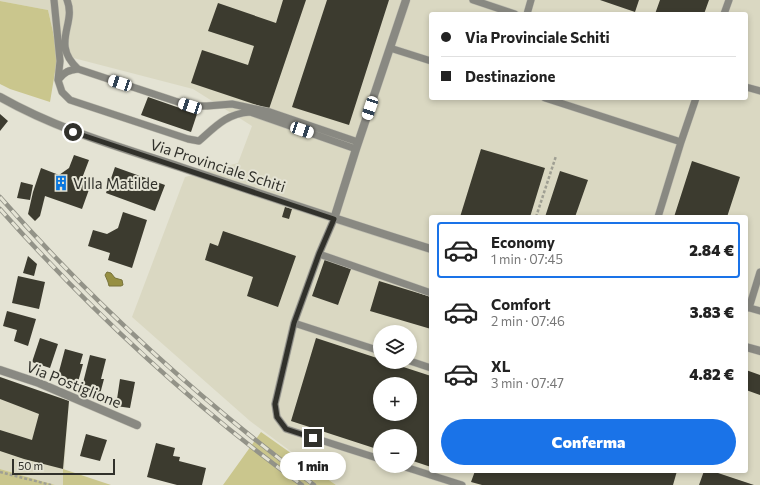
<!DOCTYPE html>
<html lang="it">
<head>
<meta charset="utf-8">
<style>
	:root { --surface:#fff; --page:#f6f6f6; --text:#222; --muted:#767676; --line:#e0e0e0; --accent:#1a73e8 }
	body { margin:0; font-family:Commissioner,sans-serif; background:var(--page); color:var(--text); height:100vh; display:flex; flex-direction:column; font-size:15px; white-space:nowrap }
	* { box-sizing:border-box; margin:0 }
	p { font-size:13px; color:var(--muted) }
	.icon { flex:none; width:22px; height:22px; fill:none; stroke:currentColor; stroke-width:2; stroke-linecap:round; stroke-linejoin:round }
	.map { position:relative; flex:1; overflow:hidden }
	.side { position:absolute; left:429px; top:215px; width:319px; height:258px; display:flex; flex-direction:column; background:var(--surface); border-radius:4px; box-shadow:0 2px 6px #0003 }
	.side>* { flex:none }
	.guide { position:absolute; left:429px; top:12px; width:319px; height:88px; border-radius:4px; box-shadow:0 2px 6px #0003; display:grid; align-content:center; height:88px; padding:0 12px; background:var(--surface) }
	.buttons { position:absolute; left:373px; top:325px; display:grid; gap:8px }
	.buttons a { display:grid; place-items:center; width:44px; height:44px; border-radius:50%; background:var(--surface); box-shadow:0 2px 6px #0003; font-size:20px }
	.scale { position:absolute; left:12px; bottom:10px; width:103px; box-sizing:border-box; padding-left:4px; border:2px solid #31312b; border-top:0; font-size:11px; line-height:14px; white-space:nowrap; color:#31312b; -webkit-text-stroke:3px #e4e3d4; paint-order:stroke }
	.end { position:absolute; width:18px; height:18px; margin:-9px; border:5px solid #31312b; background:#fff; box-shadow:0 0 0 2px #fff }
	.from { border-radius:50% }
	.bubble { position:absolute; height:28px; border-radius:14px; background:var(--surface); box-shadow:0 2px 6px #0003; font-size:13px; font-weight:800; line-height:28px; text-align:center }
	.car { position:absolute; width:12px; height:24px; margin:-12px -6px; border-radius:5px; box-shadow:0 0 3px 1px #0007; background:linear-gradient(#fff 24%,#345 0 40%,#fff 0 76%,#345 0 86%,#fff 0) }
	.guide b { display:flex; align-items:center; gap:14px; height:38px; font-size:15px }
	.guide b+b { border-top:1px solid var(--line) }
	.guide i { width:10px; height:10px; background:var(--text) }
	ul { padding:7px 0 0; list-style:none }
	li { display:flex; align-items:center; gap:12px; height:56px; margin:0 8px 6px; padding:0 4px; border:2px solid transparent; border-radius:4px }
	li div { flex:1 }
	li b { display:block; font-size:15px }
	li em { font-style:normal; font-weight:800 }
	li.current { border-color:var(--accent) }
	li>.icon { width:36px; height:36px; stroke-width:1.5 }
	.primary-button { display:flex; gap:8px; margin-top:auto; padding:8px 12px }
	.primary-button a { flex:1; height:46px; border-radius:24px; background:var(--accent); color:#fff; font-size:16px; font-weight:800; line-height:46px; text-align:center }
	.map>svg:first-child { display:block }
	.built { fill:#dad8c2; fill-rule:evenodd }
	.green { fill:#cac68d }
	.water { fill:#968f42; stroke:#78733b }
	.building { fill:#3c3b2f; fill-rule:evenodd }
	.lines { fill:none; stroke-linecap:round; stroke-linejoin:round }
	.service-casing { stroke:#c0bfb2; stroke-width:8 }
	.minor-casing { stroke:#c0bfb2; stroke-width:9 }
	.tertiary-casing { stroke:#c0bfb2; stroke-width:9 }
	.path { stroke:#9f9f93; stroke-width:2.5; stroke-dasharray:3 2; stroke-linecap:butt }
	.service { stroke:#898982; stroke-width:7 }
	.minor { stroke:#898982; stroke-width:8 }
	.tertiary { stroke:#898982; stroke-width:8 }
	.rail-casing { stroke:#939388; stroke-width:4.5 }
	.rail { stroke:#e4e3d4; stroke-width:3; stroke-dasharray:9; stroke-linecap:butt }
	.route { stroke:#31312b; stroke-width:5 }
	.labels { text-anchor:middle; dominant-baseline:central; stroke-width:4; stroke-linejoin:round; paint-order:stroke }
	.street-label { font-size:15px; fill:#31312b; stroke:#e4e3d4 }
	.poi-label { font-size:15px; fill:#31312b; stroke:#e4e3d4; text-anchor:start }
</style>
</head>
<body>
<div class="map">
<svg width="760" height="485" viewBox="0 0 760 485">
	<rect width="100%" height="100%" fill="#e4e3d4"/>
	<path class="built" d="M0,0H760V485H336L250,421L132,317L185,177L238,163L252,126L193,89L58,54L48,10L0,1ZM431,14H746V98H431ZM431,217H746V471H431ZM380,332H410V362H380ZM380,384H410V414H380ZM380,436H410V466H380Z
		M0,377L69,401L63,485H55L0,469Z"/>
	<path class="green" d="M0,1L48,10L58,54L50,102L10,89L0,84Z
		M261,432L336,485H223Z
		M0,469L55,485H0Z
		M63,469L111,485H63Z"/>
	<path class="water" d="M107,272L111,273L115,278L122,280L123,285L121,286H109L108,282L105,275Z"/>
	<path class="building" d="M283,0H306L269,109L191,83L202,50L248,65L254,46L208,31L218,3L276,23Z
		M327,0H389L349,125L292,107Z
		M600,0H639L635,12Z
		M660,0H709L704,14H655Z
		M148,97L197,114L191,132L141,115Z
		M0,114L8,121L0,131Z
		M481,149L545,168L530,217H460Z
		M74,155L89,160L81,181L91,184L82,209L45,196L40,216L35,221L28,214L33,192L41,168L59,175L69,168Z
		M692,161L740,177L727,217H674Z
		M115,167L165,185L155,211L106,193Z
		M560,171L588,180L575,217H545Z
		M21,182L33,185L30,200L17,198Z
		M285,207L292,209L289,219L282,217Z
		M123,212L147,220L132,268L108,260L110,253L88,246L93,230L107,234L118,228Z
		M223,231L296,256L278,307L247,296L253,277L205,260L210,243L218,246Z
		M28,256L37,264L34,276L23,273Z
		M325,259L351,269L338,305L312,296Z
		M18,276L45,282L39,309L12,303Z
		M379,281L431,297V329L370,311Z
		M7,311L36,319L28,346L14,341L17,330L3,326Z
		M40,338L58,344L50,368L32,362Z
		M316,338L380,359V362H388L431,376V467L410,460V436H380V450L291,421ZM380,384H410V414H380Z
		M65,349L83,354L80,364H83L78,382L74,381L73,384L57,379Z
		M90,355L106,359L101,379H104L100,394L94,393V394L81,391Z
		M746,370L760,375V395L746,390Z
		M0,377L69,401L63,469L24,459L0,451V430L32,440L39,414L0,399Z
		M120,379L135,382L130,408L116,406Z
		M86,434L107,440L100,461L80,456Z
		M156,443L175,448L173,456L180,457L179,461L206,468L202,485H177L147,477Z
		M475,471H677L673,485H482L471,482Z
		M704,471H712L754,485H699Z"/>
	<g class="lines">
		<defs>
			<path id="service" d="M54,0L60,61L58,80L62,92L70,100L188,139L199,141C216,126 226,114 250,112L356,149
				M67,0C77,24 50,43 78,69L190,106H207L232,104L270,112L358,142
				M473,0L515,14
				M527,14L531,0
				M724,14L729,0
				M390,48L431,61
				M59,79C64,72 69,70 78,69
				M746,87L760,91
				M545,98L681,142
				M658,217L681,142L696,98
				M334,219L319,254L294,323L275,404L277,417L286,429L380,459
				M319,254L431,293
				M746,307L760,311
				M749,308L760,272
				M294,323L380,351
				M410,361L431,368
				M402,466L462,485"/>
			<path id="minor" d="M334,219L356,149L406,0
				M0,370L39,383L137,425"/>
			<path id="tertiary" d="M0,97C56,129 119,147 180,167C264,195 347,223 431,249
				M746,347L760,351"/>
		</defs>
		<use href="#service" class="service-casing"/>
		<use href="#minor" class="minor-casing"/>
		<use href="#tertiary" class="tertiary-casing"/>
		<path class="path" d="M536,217L556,156
			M0,472L51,485"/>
		<use href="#service" class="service"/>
		<use href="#minor" class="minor"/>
		<use href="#tertiary" class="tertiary"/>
		<defs>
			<path id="rail" d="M0,197C94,304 200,400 314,485
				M0,209C89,309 193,406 302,485"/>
		</defs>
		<use href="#rail" class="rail-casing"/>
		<use href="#rail" class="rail"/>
	</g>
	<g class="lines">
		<path class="route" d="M73,132L334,219L319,254L294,323L275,404L277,417L286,429L313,438"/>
	</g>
	<defs>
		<symbol id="building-bare" viewBox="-9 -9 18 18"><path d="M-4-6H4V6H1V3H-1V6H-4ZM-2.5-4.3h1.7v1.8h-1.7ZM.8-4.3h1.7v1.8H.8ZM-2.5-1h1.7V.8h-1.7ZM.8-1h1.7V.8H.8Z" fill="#0a77df" stroke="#e4e3d4" stroke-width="2.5" paint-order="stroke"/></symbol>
	</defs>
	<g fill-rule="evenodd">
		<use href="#building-bare" x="50" y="172" width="22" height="22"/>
	</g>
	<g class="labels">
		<g class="street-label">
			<text transform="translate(218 165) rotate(18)">Via Provinciale Schiti</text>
			<text transform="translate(74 384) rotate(22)">Via Postiglione</text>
		</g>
		<g class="poi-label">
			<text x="73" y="183">Villa Matilde</text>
		</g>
	</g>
</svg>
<div class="buttons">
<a><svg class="icon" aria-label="layers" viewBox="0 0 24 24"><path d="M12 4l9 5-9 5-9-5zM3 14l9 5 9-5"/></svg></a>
<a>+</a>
<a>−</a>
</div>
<div class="scale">50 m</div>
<i class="end from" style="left:73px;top:132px"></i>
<i class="end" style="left:313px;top:438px"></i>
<div class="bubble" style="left:280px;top:452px;width:66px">1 min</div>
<i class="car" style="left:120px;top:83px;rotate:288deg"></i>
<i class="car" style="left:190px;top:106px;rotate:288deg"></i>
<i class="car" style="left:370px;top:108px;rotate:199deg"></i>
<i class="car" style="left:302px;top:130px;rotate:109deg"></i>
<div class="guide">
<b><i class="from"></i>Via Provinciale Schiti</b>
<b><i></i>Destinazione</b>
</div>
<section class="side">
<ul>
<li class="current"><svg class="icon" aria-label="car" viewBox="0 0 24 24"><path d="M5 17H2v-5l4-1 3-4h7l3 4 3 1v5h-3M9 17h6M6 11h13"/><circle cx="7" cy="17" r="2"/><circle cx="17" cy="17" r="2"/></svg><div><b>Economy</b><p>1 min · 07:45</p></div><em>2.84 €</em></li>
<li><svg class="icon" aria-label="car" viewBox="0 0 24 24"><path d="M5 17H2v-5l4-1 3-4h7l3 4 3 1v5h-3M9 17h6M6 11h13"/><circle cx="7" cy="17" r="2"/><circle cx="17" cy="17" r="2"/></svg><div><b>Comfort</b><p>2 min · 07:46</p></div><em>3.83 €</em></li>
<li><svg class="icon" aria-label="car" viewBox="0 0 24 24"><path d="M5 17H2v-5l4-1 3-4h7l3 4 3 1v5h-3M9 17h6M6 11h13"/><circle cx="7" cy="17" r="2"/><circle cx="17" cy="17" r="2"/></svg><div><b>XL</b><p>3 min · 07:47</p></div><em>4.82 €</em></li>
</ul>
<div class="primary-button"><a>Conferma</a></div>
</section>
</div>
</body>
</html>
